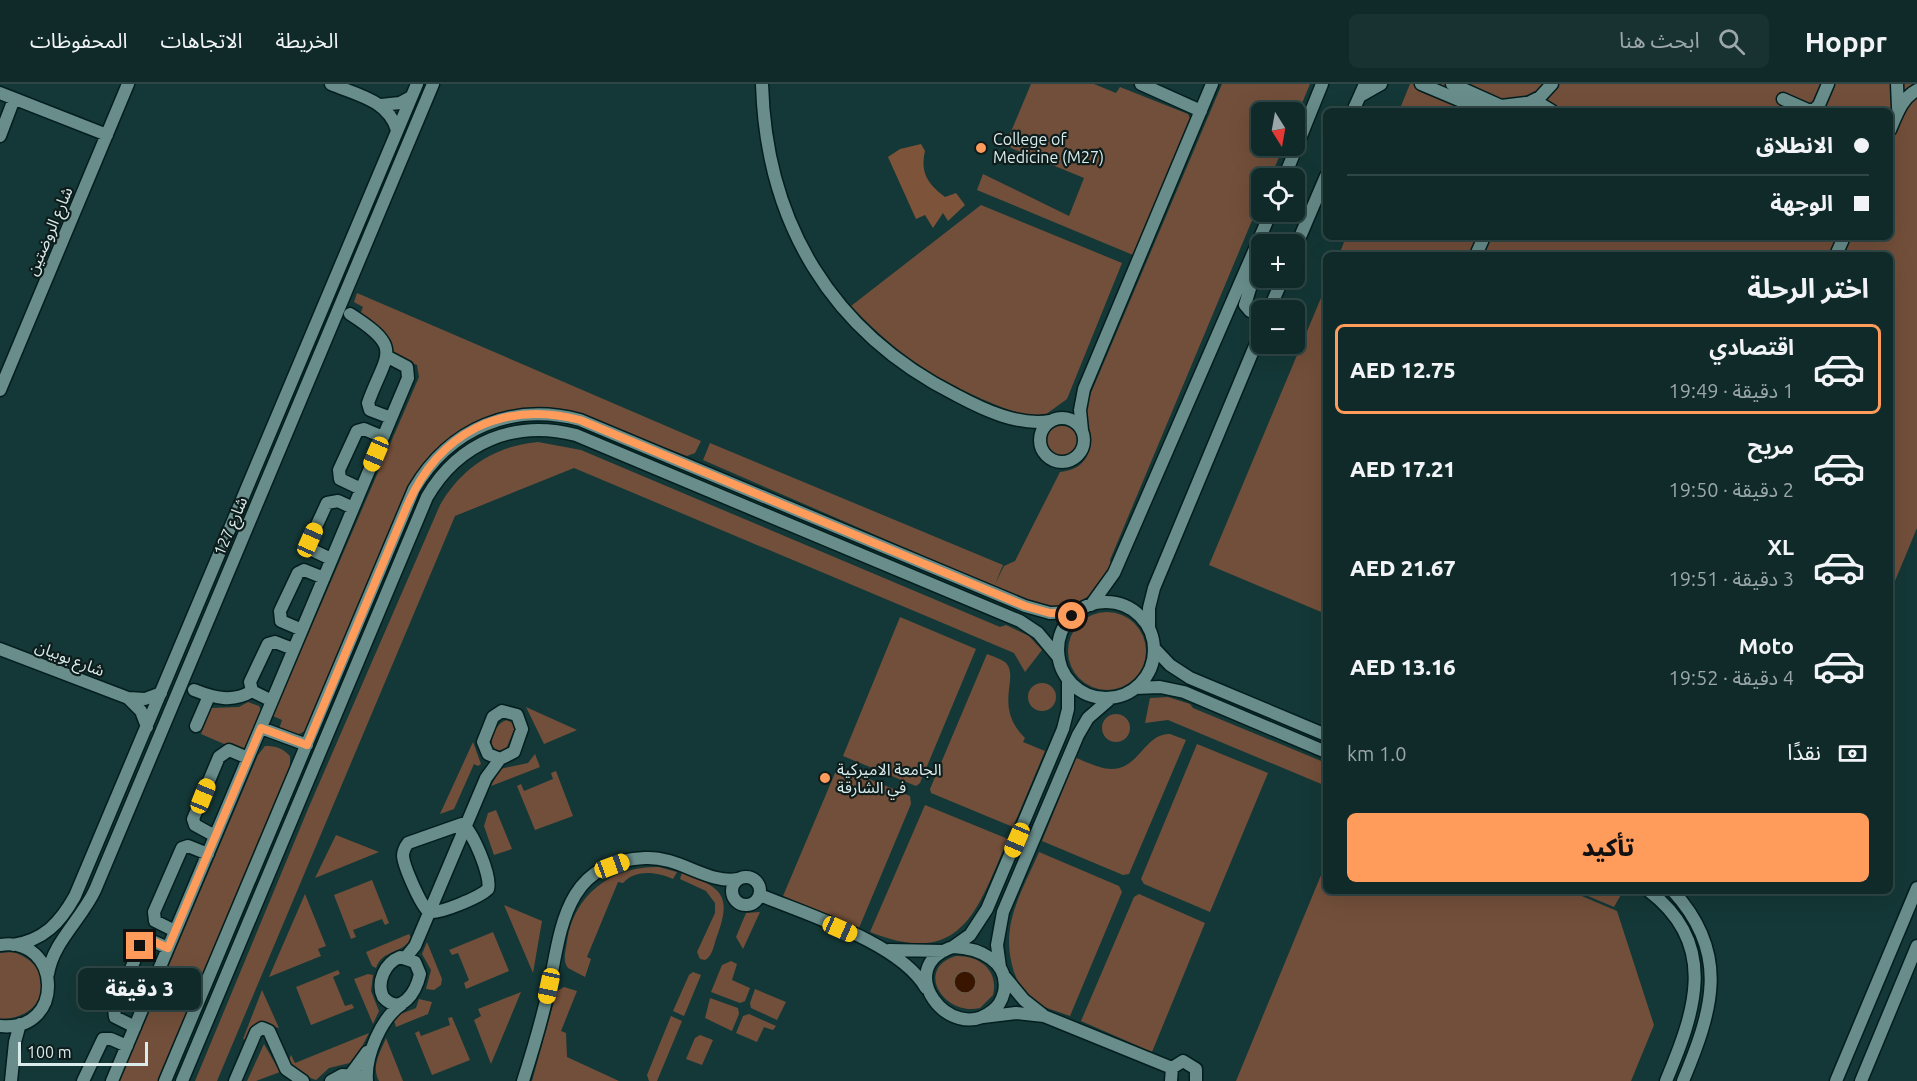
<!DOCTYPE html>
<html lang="ar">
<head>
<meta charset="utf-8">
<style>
	:root { --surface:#0f2a29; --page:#183231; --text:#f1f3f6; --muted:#9ba7a8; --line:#2f4646; --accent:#ff9b5b }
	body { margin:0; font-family:Ubuntu,"Noto Sans Arabic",sans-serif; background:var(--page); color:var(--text); direction:rtl; height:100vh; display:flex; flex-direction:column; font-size:22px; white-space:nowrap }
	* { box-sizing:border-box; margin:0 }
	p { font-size:20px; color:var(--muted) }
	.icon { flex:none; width:33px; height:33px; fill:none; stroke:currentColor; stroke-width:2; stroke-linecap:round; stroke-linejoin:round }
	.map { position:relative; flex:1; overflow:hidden; direction:ltr }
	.details { position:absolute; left:1323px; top:168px; width:570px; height:642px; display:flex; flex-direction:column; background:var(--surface); border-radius:9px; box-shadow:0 6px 24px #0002,0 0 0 2px var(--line); direction:rtl }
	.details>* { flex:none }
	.top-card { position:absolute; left:1323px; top:24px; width:570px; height:132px; border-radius:9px; box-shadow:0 6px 24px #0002,0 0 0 2px var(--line); direction:rtl; display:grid; align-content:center; height:132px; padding:0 24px; background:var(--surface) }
	.needle { width:39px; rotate:169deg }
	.fabs { position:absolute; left:1251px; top:18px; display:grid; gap:12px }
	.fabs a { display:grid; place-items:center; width:54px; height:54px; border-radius:9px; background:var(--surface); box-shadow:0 6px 24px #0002,0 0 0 2px var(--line); font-size:30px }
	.scale { position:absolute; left:18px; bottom:15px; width:130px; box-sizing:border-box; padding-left:6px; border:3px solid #d9eceb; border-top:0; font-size:16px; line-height:21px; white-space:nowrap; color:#d9eceb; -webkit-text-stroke:4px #0e1d1c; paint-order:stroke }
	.end { position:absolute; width:27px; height:27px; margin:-14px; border:8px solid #ff9b5b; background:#111; box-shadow:0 0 0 3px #111 }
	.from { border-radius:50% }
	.bubble { position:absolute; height:42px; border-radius:9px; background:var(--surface); box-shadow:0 6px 24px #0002,0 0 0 2px var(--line); font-size:20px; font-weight:800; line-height:42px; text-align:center; direction:rtl }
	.car { position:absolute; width:18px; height:36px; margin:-18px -9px; border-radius:8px; box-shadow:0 0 4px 2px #0007; background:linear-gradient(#f5c518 24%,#345 0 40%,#f5c518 0 76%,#345 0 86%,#f5c518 0) }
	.top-card b { display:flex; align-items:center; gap:21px; height:57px; font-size:22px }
	.top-card b+b { border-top:2px solid var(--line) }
	.top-card i { width:15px; height:15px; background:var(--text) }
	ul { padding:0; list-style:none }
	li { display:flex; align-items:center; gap:18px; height:90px; margin:0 12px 9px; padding:0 12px; border:3px solid transparent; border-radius:9px }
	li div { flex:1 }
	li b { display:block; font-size:22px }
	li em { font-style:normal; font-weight:800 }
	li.selected { border-color:var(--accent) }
	li>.icon { width:54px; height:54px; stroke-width:1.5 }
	h2 { padding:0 24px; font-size:27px; line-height:72px }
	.pay { display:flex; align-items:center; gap:15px; height:66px; padding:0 24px; font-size:22px }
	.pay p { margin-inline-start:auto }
	.cta { display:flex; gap:12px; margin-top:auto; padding:12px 24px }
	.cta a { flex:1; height:69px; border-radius:9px; background:var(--accent); color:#111; font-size:24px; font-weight:800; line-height:69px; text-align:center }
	header { display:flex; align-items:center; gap:36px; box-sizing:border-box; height:84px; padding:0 30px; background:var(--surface); border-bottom:2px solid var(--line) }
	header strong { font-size:28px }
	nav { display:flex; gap:33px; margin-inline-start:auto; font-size:21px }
	.search { width:420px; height:54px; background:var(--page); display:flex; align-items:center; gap:15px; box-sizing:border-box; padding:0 21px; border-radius:9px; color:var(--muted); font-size:22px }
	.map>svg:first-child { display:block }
	.green { fill:#724f3a }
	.forest { fill:#7d533a }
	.water { fill:#391500; stroke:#695646; stroke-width:1.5 }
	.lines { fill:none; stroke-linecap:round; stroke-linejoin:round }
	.minor-casing { stroke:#031e1e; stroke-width:15 }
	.minor { stroke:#688d8b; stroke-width:12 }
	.route { stroke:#ff9b5b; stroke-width:8 }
	.poi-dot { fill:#ff9b5b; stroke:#0e1d1c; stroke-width:2 }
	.labels { text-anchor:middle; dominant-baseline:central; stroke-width:4.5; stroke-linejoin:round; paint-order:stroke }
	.poi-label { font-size:16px; fill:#d9eceb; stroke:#0e1d1c; text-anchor:start }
	.street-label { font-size:16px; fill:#d9eceb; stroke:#0e1d1c }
</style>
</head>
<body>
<header>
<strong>Hoppr</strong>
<div class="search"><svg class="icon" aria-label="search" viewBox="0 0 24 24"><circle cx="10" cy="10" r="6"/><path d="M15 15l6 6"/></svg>ابحث هنا</div>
<nav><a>الخريطة</a><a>الاتجاهات</a><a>المحفوظات</a></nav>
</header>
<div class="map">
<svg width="1917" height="997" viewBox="0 0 1917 997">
	<rect width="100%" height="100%" fill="#143837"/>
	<path class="green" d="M1031,0H1094L1116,9L1120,3L1188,30L1192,39L1133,171L977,106L983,90L1069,132L1084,94L1011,64L1008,55Z
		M1222,0H1310L1295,36L1294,28H1262V62H1284L1270,94H1262L1261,115L1110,476L1112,483C1093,515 1073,530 1034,520L703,376L710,359L1003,481L995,500L1004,482L1015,477L1060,388C1080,386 1090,375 1091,355L1082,338L1088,316Z
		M1410,0H1917V444L1890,509V171H1339L1346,153H1890V27H1399Z
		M981,121L1122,179L1067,315L1045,331L1034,333L1019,330C948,303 904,278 851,222Z
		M1326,202V530L1209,481Z
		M357,209L701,357L695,369L687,372L574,329L472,342C449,354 433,369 417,389L305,647L293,653L278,648L282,636L273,632L419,293L417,281L395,272C387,252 378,242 359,233L363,223L354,218Z
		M1045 359a17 17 0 1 1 34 0a17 17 0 1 1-34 0Z
		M538,358L581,366L1000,543L1006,541L1029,552L1042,566L1025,588L1014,569L574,384L455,432L217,997H195L308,725L440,421C462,383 495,362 538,358Z
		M1068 567a39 39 0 1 1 78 0a39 39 0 1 1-78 0Z
		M900,533L976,565L920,699L916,702L843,672Z
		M987,570C992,572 1001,575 1005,578C1021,593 992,621 1025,654L1023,658L1045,667L1013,743L931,709L930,705Z
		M1028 613a14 14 0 1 1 28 0a14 14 0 1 1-28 0Z
		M1168,613L1190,620L1193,624L1326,679V702L1168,636L1145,639L1150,614Z
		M248,618L259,622L262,628L245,665L238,666L201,650L211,624L239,623Z
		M526,623L577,646L544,660Z
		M1102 644a14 14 0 1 1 28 0a14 14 0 1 1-28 0Z
		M507,636L514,640V646L506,665L498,667L492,662C491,652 497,638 507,636Z
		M1170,650L1186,656L1129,790L1123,791L1042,757L1076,674C1087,678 1100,685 1112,685C1139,685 1145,649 1170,650Z
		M473,658L481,680L478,682L474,680L454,725L440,730Z
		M1197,660L1268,689L1210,828L1144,800L1141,795Z
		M265,662C276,662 282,664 290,672V683L159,997H120L258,671Z
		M535,670L540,683L491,702L500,685L528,679Z
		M838,682L910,712L911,720L859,844L783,812Z
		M556,687L573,732L535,746L517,702L521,700L524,707L553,695L551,689Z
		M925,721L1008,755C977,826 963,885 870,848Z
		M496,726L512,765L494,771L484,742L488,729Z
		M336,751L379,768L315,794Z
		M1039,768L1119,802L1122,808L1070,932C1057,927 1042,924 1031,915C1022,908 1018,898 1014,888C999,842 1021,810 1039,768Z
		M1326,779V807H1570L1617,827L1654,941L1631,997H1236Z
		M659,783L677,788L673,795C657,788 636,785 623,799L618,798L587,873L591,875L585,893L568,884C562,876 566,867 567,857C574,810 612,782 659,783Z
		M682,788C720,804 733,809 717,852C714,860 713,872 705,876L700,875L697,868L715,829V819L706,807L680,795Z
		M372,796L389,839L385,841L382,835L353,846L356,853L351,855L334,811Z
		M1576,807H1623L1614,823Z
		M305,810L326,862L318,865L321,872L269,893Z
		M1139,810L1205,839L1152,968L1081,937L1134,813Z
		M504,821L542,837L533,889Z
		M760,828L743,865L736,853L746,829Z
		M493,848L509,887L466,905L464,899L469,896L458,869L452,871L449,866Z
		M409,850L411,854C404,870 382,865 376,884L372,882L366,868Z
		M427,858L442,895L441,901L434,906L426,905L431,886L422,870Z
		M13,868C58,882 49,935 0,935V869Z
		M956,872C980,871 999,887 993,911L980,924C945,933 913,885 956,872Z
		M731,877L737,880L732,896L750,904L745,917L740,919L711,908L722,881Z
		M338,886L340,890L333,893L345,922L352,920L354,924L311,941L296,903Z
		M693,888L701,891L684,932L673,927L689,891Z
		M368,890L373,891L371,907L379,927L373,940L354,895Z
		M564,903L577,907L561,947L566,949L567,973L619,997H532L557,907Z
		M755,905L786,918L777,936L751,924L750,919Z
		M262,906L279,944L266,940L249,957L243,955Z
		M521,908L491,980L474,936L481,932L478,925Z
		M710,914L738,924L739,930L732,947L705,934Z
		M419,915L432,918L428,930L396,943L393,933L416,924Z
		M749,930L776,942L773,946L764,943L757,958L736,949L743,932Z
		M671,932L682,937L657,997H649L647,991Z
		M452,933L470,976L432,991L415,949L419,947L421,952L450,941L448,934Z
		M369,949L354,978L329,984L316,996L291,987L287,981L291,971L295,979Z
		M700,951L713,956L702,981L686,975L695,954Z
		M386,954L403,997H379C371,982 380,969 386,954Z
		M264,960L280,988L256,997H247Z"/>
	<path class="forest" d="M921,60L925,67C920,89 928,100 945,113L956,109L965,121L948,137L943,129L933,144L925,131L916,135L888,73L900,65Z"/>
	<path class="water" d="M954 898a11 11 0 1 1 22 0a11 11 0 1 1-22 0Z"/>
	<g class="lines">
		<defs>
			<path id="minor" d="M331,0C357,11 388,16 397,46
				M762,0C766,138 831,248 956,311C984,326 1018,342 1050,337
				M1141,0L1201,27
				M1421,0L1485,27
				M1452,0L1501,22L1526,19
				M1897,0L1898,24
				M0,9L107,51
				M1360,12L1381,0
				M1783,15L1808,26H1814L1819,21L1828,0
				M1530,18L1540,13L1552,0
				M381,21L400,19L411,13
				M1519,23L1537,18L1552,27
				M1353,27L1365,0
				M1890,46C1897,30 1902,14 1917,6
				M0,52L14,15
				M1284,94L1322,0
				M1294,167L1326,92
				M1476,171L1484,153
				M1836,171L1844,153
				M1246,190L1251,201L1245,221L1250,227L1262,231
				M1269,226L1283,194
				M350,230C405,265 386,269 368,319L370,326L391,334
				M0,306L128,0
				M1040 356a22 22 0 1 1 44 0a22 22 0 1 1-44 0Z
				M1082,346L1080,326L1084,305L1212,0
				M361,405L340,395L339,386L357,347L364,345L383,353
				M331,475L312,466L310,456L327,419L338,417L353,424
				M1058 566a48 48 0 1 1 96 0a48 48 0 1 1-96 0Z
				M1091,521L1114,489L1271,128
				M1149,545V524L1154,504L1262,245
				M302,546L281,537L280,527L298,489L304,486L324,494
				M1154,564L1170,581L1190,594L1326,651
				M0,565L128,614L145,615L161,609
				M1135,604L1160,603L1184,608L1326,668
				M194,606C214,614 233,619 252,607
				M128,614L141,627L147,643
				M272,617L252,607L250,598L268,560L275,558L293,565
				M502,627L517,631L522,645L514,668L500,675L488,670L483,658L493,633Z
				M196,642L209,612
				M261,644L307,661
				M462,740C472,745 492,793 488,805C480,813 440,830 429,828C421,822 404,783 403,772C403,766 405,763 408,759Z
				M215,752L195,741L193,735L219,673L229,666L248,674
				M732 807a14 14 0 1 1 28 0a14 14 0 1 1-28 0Z
				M1649,807C1720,861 1694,930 1666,997
				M1673,807C1731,870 1712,927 1683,997
				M760,811C808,831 900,859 926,904
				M175,847L155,837L154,828L182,764L188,762L208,770
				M0,861C61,851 67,949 0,942
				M13,861C44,856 60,839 75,812L417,0
				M953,863L970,851L987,825L1063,645L1068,625V596
				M953,863C979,864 1010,877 1004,908C1002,916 998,923 992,927C950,961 891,883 953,863Z
				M889,866L944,867
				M400,873L415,878L420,890C416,908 401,933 383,913C376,898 385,879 400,873Z
				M406,873L415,862L486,694L500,675
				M1000,883L997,861L1003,828L1078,651L1088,634L1111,614
				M48,890C53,858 81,836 95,806L433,0
				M1005,893L1024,916L1043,931
				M983,933L1016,929L1044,932L1172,984
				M135,943L115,933L114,924L142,859L150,856L168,864
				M351,990L367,968
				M11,997L15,958L20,940
				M83,997L103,955H111L127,962
				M112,997L408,294L407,283L388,273
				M165,997L414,405C450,344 512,318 580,336L1025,522L1050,529L1077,528
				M182,997L427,413C459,358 515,335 576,351L1020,537L1038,549L1059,574
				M235,997L256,948L262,944L269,947L286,985L303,997
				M331,997L342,991L358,992
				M367,997C365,972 381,934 402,920
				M523,997C533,966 542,935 549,904C561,844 565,777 645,774C679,772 709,801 738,795
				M1171,997L1172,984L1183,977L1196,985V997
				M1836,997L1917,804
				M1861,997L1917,862"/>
		</defs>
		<use href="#minor" class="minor-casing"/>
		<use href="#minor" class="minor"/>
	</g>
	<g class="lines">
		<path class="route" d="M140,862L150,856L168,864L261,644L307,661L407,422C439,348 502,316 580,336L1025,522L1050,529L1077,528L1072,532"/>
	</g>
	<g class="poi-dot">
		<circle cx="981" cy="64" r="6"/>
		<circle cx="825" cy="694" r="6"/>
	</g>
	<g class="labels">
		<g class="poi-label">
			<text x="993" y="55">College of<tspan x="993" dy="18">Medicine (M27)</tspan></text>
			<text x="837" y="685">الجامعة الاميركية<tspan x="837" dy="18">في الشارقة</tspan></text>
		</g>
		<g class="street-label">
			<text transform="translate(49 147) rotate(-67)">شارع الروضتين</text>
			<text transform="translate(230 442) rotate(-67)">شارع 127</text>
			<text transform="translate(70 574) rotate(21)">شارع بوبيان</text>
		</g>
	</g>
</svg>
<div class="fabs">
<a><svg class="needle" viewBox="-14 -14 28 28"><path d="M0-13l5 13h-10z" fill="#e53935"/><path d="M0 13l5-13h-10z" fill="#9ba7a8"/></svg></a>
<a><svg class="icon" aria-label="locate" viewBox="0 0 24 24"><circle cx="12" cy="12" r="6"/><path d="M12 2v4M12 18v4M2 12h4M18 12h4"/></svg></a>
<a>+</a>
<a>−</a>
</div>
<div class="scale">100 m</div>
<i class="end from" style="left:1072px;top:532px"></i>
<i class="end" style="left:140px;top:862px"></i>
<div class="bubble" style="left:78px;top:884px;width:123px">3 دقيقة</div>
<i class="car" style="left:376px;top:370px;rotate:203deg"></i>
<i class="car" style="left:310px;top:456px;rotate:24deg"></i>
<i class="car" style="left:203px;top:712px;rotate:22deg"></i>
<i class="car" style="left:1017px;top:756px;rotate:203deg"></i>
<i class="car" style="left:612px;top:782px;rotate:70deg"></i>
<i class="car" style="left:840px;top:845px;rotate:114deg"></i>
<i class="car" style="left:549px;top:902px;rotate:192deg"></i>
<div class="top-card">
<b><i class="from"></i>الانطلاق</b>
<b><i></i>الوجهة</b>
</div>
<section class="details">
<h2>اختر الرحلة</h2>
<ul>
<li class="selected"><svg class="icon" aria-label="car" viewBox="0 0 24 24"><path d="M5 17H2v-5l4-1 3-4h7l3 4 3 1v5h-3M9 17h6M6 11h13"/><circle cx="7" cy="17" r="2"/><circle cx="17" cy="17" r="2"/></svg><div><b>اقتصادي</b><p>1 دقيقة · 19:49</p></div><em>AED 12.75</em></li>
<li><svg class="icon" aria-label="car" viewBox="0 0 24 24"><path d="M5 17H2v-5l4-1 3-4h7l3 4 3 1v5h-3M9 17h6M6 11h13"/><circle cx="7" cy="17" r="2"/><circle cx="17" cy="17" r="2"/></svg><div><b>مريح</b><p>2 دقيقة · 19:50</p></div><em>AED 17.21</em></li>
<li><svg class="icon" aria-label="car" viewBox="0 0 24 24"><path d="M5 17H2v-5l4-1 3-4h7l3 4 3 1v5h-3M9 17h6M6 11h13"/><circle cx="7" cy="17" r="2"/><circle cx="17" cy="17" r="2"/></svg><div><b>XL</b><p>3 دقيقة · 19:51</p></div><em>AED 21.67</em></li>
<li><svg class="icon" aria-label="car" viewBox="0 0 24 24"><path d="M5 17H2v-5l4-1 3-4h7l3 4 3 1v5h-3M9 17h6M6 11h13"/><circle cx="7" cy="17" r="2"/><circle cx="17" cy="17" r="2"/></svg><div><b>Moto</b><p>4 دقيقة · 19:52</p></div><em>AED 13.16</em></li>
</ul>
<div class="pay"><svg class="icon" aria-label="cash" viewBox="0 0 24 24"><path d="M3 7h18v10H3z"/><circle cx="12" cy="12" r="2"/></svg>نقدًا<p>1.0 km</p></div>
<div class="cta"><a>تأكيد</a></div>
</section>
</div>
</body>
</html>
